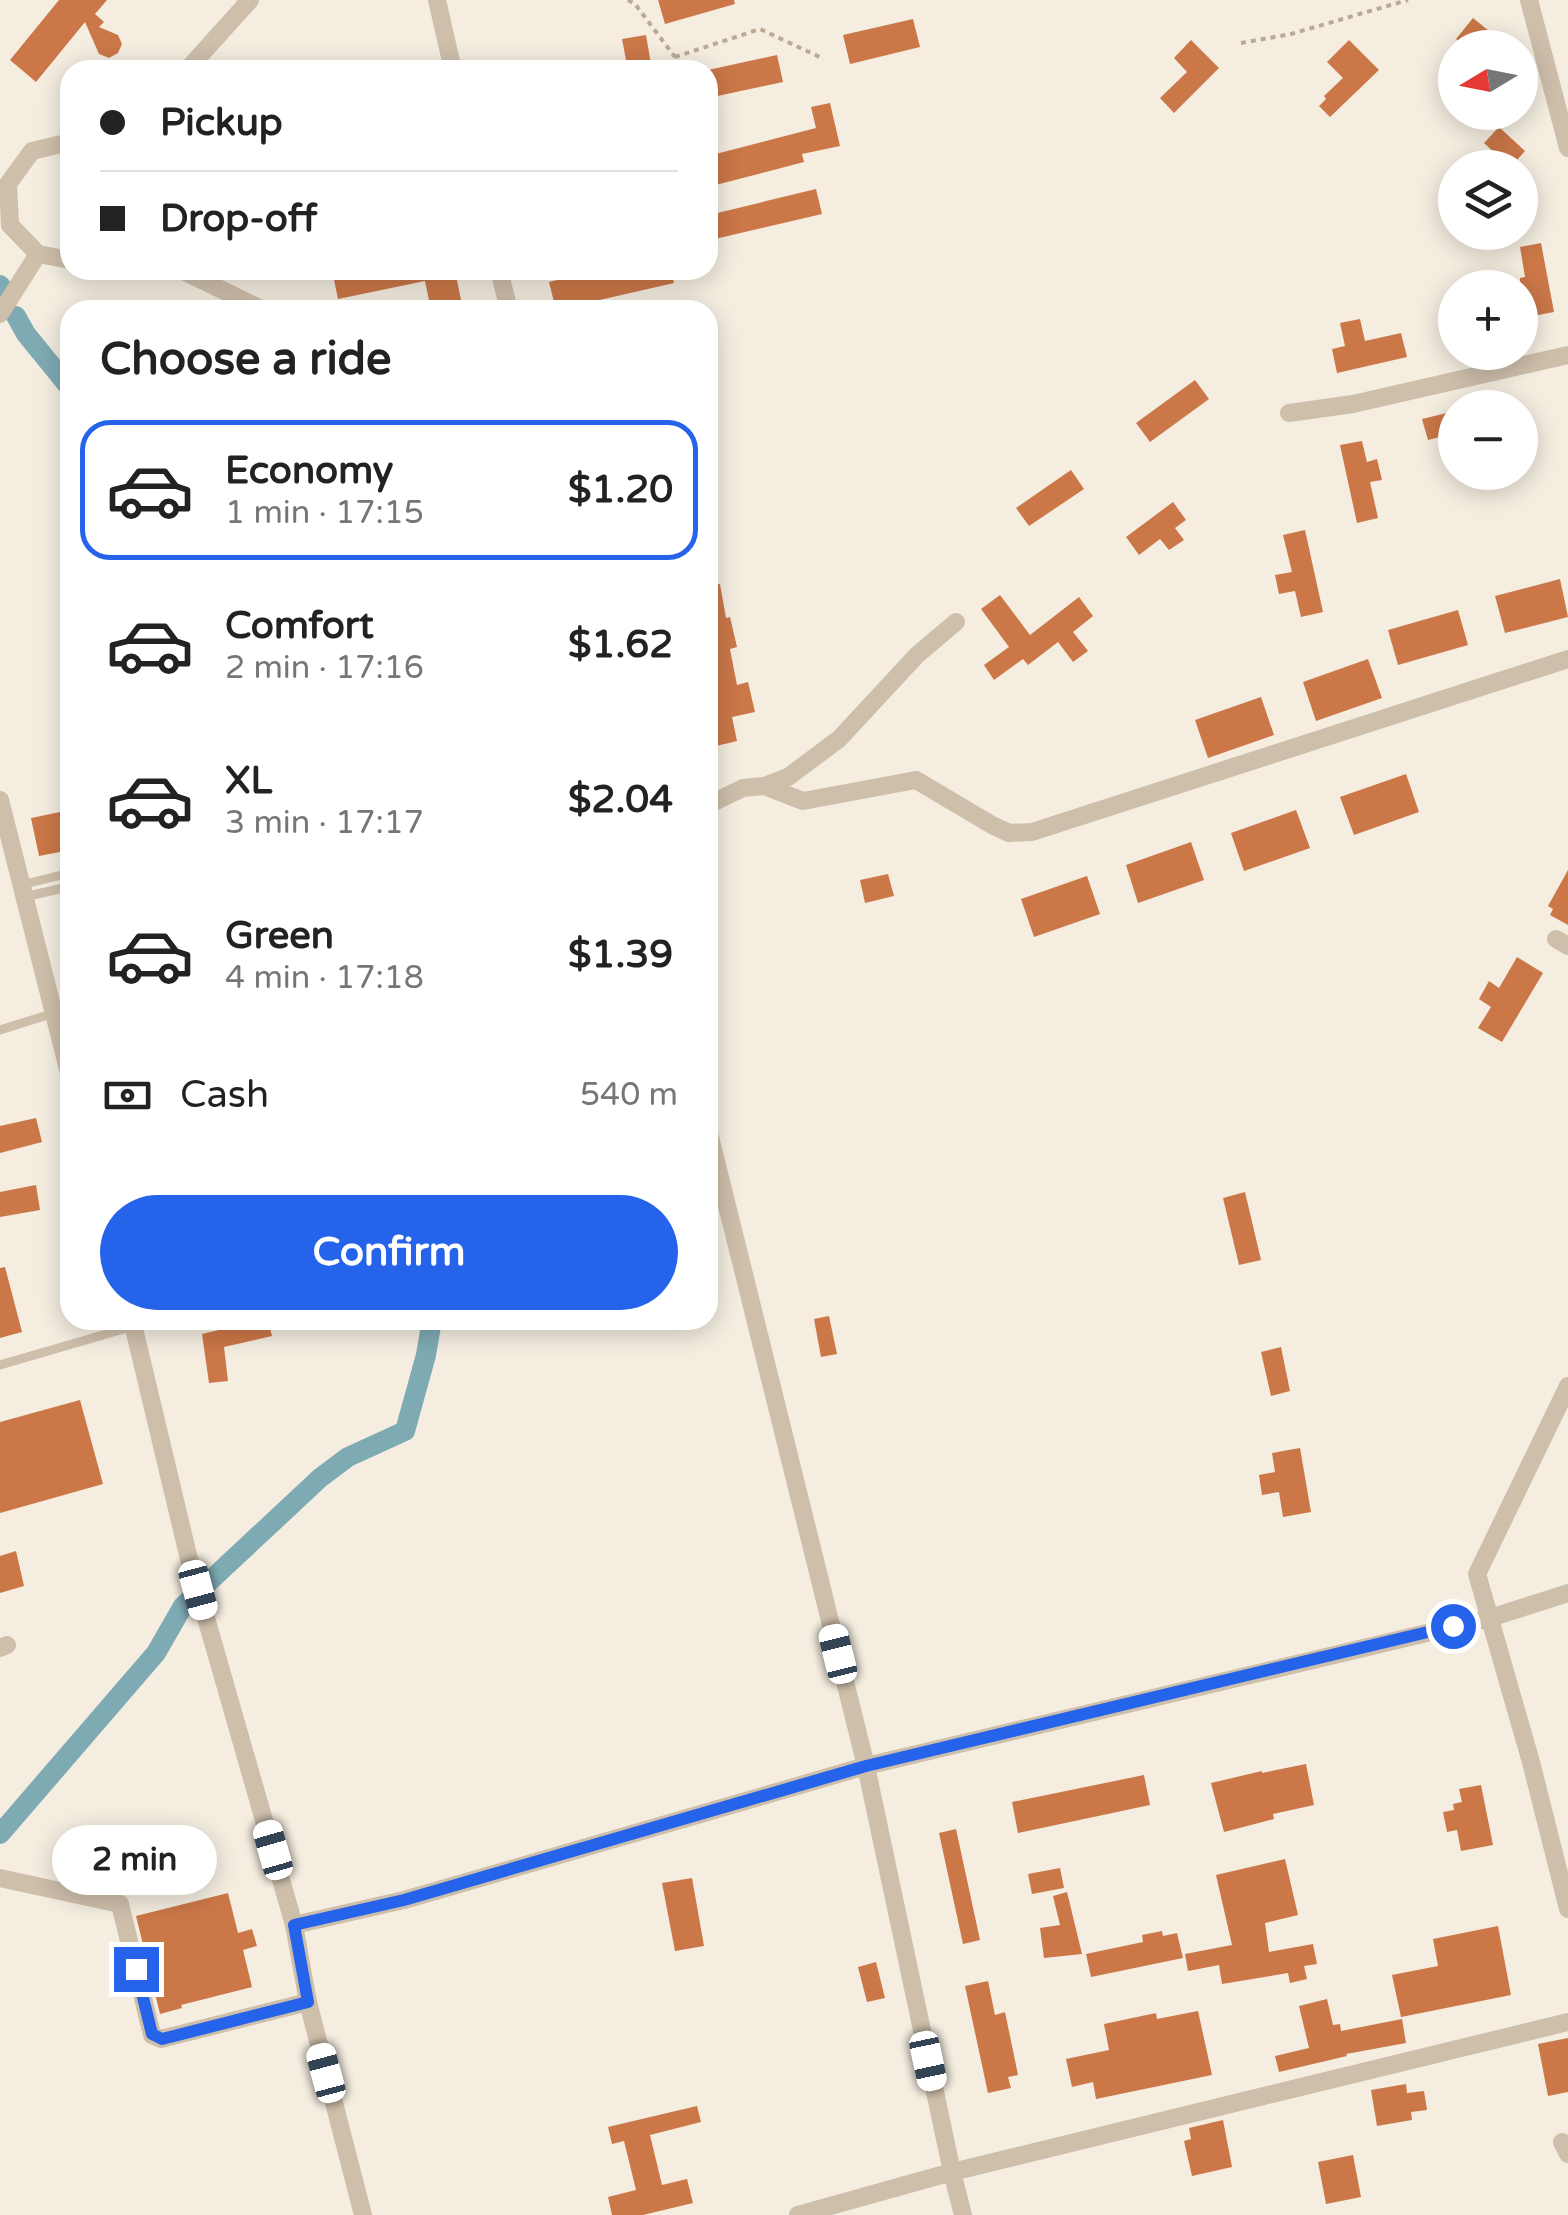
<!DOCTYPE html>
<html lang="en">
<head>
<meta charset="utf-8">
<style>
	:root { --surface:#fff; --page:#f2f2f2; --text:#222; --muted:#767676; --line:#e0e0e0; --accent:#2563eb }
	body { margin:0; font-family:"Varela Round",sans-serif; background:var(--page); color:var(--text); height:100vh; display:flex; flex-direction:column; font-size:38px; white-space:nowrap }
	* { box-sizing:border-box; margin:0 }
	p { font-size:32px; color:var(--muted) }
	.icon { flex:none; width:55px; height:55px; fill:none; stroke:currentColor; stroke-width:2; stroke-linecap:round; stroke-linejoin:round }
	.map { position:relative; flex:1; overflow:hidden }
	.drawer { position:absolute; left:60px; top:300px; width:658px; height:1030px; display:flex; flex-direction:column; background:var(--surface); border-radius:30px; box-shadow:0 5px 25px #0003 }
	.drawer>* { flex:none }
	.hud { position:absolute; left:60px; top:60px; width:658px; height:220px; border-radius:30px; box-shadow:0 5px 25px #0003; display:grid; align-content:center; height:220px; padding:0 40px; background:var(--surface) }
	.needle { width:65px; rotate:260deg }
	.buttons { position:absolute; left:1438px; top:30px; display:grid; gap:20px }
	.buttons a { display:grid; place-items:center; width:100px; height:100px; border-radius:50%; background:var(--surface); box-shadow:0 5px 25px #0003; font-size:50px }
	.end { position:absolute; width:45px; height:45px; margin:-22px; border:12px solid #2563eb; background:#fff; box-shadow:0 0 0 5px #fff }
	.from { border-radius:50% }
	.bubble { position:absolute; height:70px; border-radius:35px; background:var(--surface); box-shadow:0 5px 25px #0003; font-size:32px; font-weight:700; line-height:70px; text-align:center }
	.car { position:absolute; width:30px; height:60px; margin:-30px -15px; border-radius:12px; box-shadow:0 0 8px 2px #0007; background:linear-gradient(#fff 24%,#345 0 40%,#fff 0 76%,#345 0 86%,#fff 0) }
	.hud b { display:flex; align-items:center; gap:35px; height:95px; font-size:38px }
	.hud b+b { border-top:2px solid var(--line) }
	.hud i { width:25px; height:25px; background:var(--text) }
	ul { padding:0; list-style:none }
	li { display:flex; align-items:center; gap:30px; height:140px; margin:0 20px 15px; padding:0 20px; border:5px solid transparent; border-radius:30px }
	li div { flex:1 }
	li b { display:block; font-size:38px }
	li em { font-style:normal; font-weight:700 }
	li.on { border-color:var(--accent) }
	li>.icon { width:90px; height:90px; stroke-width:1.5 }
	h2 { padding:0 40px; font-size:45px; line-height:120px }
	.pay { display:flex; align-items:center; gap:25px; height:110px; padding:0 40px; font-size:38px }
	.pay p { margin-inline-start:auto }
	.cta { display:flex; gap:20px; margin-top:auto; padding:20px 40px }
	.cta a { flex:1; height:115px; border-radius:60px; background:var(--accent); color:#fff; font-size:40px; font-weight:700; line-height:115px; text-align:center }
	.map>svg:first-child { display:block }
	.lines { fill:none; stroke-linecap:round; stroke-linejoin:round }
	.canal { stroke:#7eaab3; stroke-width:20 }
	.building { fill:#cb7748 }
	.path { stroke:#baa995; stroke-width:4; stroke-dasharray:5 5; stroke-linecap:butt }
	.lane { stroke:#cebfab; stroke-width:9 }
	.street { stroke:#cebfab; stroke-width:18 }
	.route { stroke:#2563eb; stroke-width:12 }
</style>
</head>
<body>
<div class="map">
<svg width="1568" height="2215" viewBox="0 0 1568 2215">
	<rect width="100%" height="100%" fill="#f4ede0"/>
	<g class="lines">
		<path class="canal" d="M0,285L1,286
			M16,316L26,334L70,388
			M0,1834L156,1653L183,1606L320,1478L348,1457L405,1431L426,1355L432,1320"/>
	</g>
	<path class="building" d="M59,0H107L95,14L104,22L99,27L118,35L122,44L118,53L109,58L99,54L85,22L36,82L10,60Z
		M658,0H734L735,4L665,24Z
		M1473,18L1510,48H1468L1456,39Z
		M913,19L920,47L850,64L843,35Z
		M646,35L652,70H628L622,39Z
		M1191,40L1219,68L1174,113L1160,98L1187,72L1174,58Z
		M1349,40L1379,70L1330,117L1319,106L1326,99L1324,96L1343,78L1327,62Z
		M777,55L783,82L708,98V70Z
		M830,103L840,146L802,154L804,162L708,187V156L816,128L811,107Z
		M1499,127L1525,151L1510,168H1489L1499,157L1484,143Z
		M816,189L822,214L715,239L709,215Z
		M1541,243L1554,312L1533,316L1529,296L1520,298V278L1525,277L1520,247Z
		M332,270H455L463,310H431L425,281L338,299Z
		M601,270H671L674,283L556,310L549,282Z
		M1360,319L1365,341L1401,333L1407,357L1337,373L1332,349L1345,346L1340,323Z
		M1195,380L1209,399L1150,442L1136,423Z
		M1455,411V433L1428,440L1422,419Z
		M1362,441L1367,462L1377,459L1382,480L1370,482L1378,518L1357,523L1340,445Z
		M1071,470L1084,489L1029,526L1016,508Z
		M1173,502L1186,520L1175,528L1184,540L1169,550L1160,539L1139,555L1126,537Z
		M1305,530L1323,612L1301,617L1295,591L1279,594L1275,575L1292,572L1283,535Z
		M1560,579L1568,617L1505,633L1495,596Z
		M720,584L726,618L730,617L737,647L730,649L737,685L748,682L755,712L732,717L737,741L708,748V586Z
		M1000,595L1030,635L1079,597L1093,616L1073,632L1088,651L1073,662L1058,642L1028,665L1023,659L994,680L984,665L1009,647L981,609Z
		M1458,610L1468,645L1398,665L1388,630Z
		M1368,659L1382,698L1316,721L1303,682Z
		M1261,697L1274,735L1208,758L1195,720Z
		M1406,774L1419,812L1354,835L1340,797Z
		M70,810V850L39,856L31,818Z
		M1296,810L1310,848L1244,871L1231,833Z
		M1191,842L1204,880L1138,903L1126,865Z
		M1568,870V925L1550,915L1553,909L1548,906Z
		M888,874L894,896L865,903L860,880Z
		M1087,876L1100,914L1034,937L1021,899Z
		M1517,957L1543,973L1502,1042L1478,1028L1491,1007L1479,999L1489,981L1499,988Z
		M36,1118L42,1142L0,1153V1126Z
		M36,1185L40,1210L0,1217V1192Z
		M1245,1192L1261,1260L1239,1265L1223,1198Z
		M5,1267L22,1332L0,1338V1268Z
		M829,1316L837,1354L821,1357L814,1319Z
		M261,1320H268L272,1336L224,1347L228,1381L209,1383L202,1334Z
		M1281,1347L1290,1391L1271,1396L1261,1352Z
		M80,1400L103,1484L0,1513V1422Z
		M1300,1448L1311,1512L1283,1517L1279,1492L1262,1495L1259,1475L1275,1472L1272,1453Z
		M16,1551L24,1586L0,1593V1556Z
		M1306,1764L1314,1805L1273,1814L1274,1819L1224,1832L1211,1783L1262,1771V1773Z
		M1144,1775L1150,1805L1018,1833L1012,1802Z
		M1481,1785L1493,1845L1461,1851L1457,1830L1447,1832L1443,1812L1454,1810L1453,1804L1462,1802L1459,1789Z
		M956,1829L980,1940L963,1944L939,1833Z
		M1285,1859L1298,1915L1265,1923L1269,1952L1313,1944L1317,1964L1304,1966L1307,1979L1290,1983L1288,1973L1222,1984L1219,1965L1188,1971L1185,1954L1232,1945L1216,1875Z
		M1060,1868L1064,1888L1032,1894L1028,1874Z
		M692,1878L704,1946L675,1951L662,1883Z
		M1067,1892L1082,1954L1044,1958L1040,1928L1060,1925L1053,1896Z
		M228,1893L238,1933L252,1929L257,1946L243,1950L252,1987L181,2005L182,2008L160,2014L136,1916Z
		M1498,1926L1511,1995L1401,2017L1392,1975L1438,1966L1433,1939Z
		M1162,1931L1163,1936L1177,1933L1183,1958L1091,1977L1086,1954L1143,1942L1142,1935Z
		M876,1962L885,1998L867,2002L858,1967Z
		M988,1981L995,2015L1005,2012L1018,2075L1008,2077L1011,2088L988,2093L965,1986Z
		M1327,1999L1333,2025L1340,2024L1341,2031L1402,2019L1406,2043L1346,2054L1347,2056L1279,2072L1275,2056L1309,2048L1299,2006Z
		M1198,2011L1212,2075L1096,2099L1093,2082L1072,2087L1066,2059L1109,2050L1104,2024L1156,2013L1157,2019Z
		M1568,2038V2092L1548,2096L1538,2044Z
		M1406,2084L1407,2093L1424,2091L1427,2110L1411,2112L1412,2120L1377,2126L1371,2090Z
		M697,2106L701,2122L650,2135L662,2185L687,2179L693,2203L643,2215H612L608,2197L636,2190L624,2141L612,2144L608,2127Z
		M1223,2120L1232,2167L1192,2176L1184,2141L1191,2139L1189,2128Z
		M1353,2155L1361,2197L1326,2204L1318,2162Z"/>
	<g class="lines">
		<path class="path" d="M628,0L635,4L675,57L667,70
			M1241,43L1291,34L1408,0
			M675,57L760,29L824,59"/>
		<path class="lane" d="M21,885L70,873
			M24,897L63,888L70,891
			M0,1030L54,1013
			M0,1365L134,1326"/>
		<path class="street" d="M437,0L453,70
			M1529,0L1568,148
			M187,70L250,0
			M70,142L32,151L8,184L10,225L38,254L70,260
			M181,270L263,310
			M499,270L509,310
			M0,314L38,254
			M1289,413L1353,404L1568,355
			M764,786L803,801L916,780L992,825L1009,833L1032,832L1568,659
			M0,800L70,1077
			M708,805L743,788L764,786L788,777L839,739L917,655L956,622
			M1556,939L1568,946
			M708,1129L866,1766L952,2172L963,2215
			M132,1320L188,1555L294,1925L308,2002L363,2215
			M1568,1386L1477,1574L1531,1762L1568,1909
			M0,1648L7,1645
			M0,1878L120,1904L152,2035L161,2039L308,2002
			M294,1925L404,1900L866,1766L1490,1618L1568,1593
			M1562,2142L1568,2154
			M798,2215L952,2172L1568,2022"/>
	</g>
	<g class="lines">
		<path class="route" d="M136,1969L152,2034L162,2039L308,2002L294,1925L404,1900L866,1766L1453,1626"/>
	</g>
</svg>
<div class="buttons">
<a><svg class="needle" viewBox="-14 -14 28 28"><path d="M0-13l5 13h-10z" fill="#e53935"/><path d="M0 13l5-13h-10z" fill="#767676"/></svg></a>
<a><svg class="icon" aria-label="layers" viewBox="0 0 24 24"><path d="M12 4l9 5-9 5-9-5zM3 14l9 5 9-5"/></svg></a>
<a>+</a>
<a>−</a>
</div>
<i class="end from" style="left:1453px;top:1626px"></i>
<i class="end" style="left:136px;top:1969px"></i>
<div class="bubble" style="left:52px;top:1825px;width:165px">2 min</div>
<i class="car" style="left:198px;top:1590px;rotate:165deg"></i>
<i class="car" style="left:838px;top:1654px;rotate:346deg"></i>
<i class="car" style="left:273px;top:1850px;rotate:344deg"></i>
<i class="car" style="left:928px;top:2061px;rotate:168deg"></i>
<i class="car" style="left:326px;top:2073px;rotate:345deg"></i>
<div class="hud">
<b><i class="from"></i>Pickup</b>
<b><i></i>Drop-off</b>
</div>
<section class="drawer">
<h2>Choose a ride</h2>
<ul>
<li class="on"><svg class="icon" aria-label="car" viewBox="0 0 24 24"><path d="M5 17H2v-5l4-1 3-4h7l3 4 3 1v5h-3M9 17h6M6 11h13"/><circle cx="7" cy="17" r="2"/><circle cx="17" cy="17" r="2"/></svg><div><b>Economy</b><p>1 min · 17:15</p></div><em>$1.20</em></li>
<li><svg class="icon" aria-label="car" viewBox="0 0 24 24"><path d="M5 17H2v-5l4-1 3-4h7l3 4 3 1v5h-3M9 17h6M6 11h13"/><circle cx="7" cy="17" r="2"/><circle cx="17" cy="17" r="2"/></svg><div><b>Comfort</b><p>2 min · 17:16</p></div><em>$1.62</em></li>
<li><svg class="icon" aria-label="car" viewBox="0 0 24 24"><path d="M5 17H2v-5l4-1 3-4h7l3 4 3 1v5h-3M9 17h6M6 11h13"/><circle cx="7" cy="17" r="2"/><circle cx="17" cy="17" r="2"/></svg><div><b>XL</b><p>3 min · 17:17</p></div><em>$2.04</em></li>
<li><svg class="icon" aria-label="car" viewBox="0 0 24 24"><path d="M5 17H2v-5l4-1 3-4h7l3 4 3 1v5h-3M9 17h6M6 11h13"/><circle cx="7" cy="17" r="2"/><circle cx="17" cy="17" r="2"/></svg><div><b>Green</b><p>4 min · 17:18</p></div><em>$1.39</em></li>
</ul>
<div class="pay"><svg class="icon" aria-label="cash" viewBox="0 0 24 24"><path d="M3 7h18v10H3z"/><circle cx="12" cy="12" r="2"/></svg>Cash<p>540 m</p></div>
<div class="cta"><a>Confirm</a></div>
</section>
</div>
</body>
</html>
